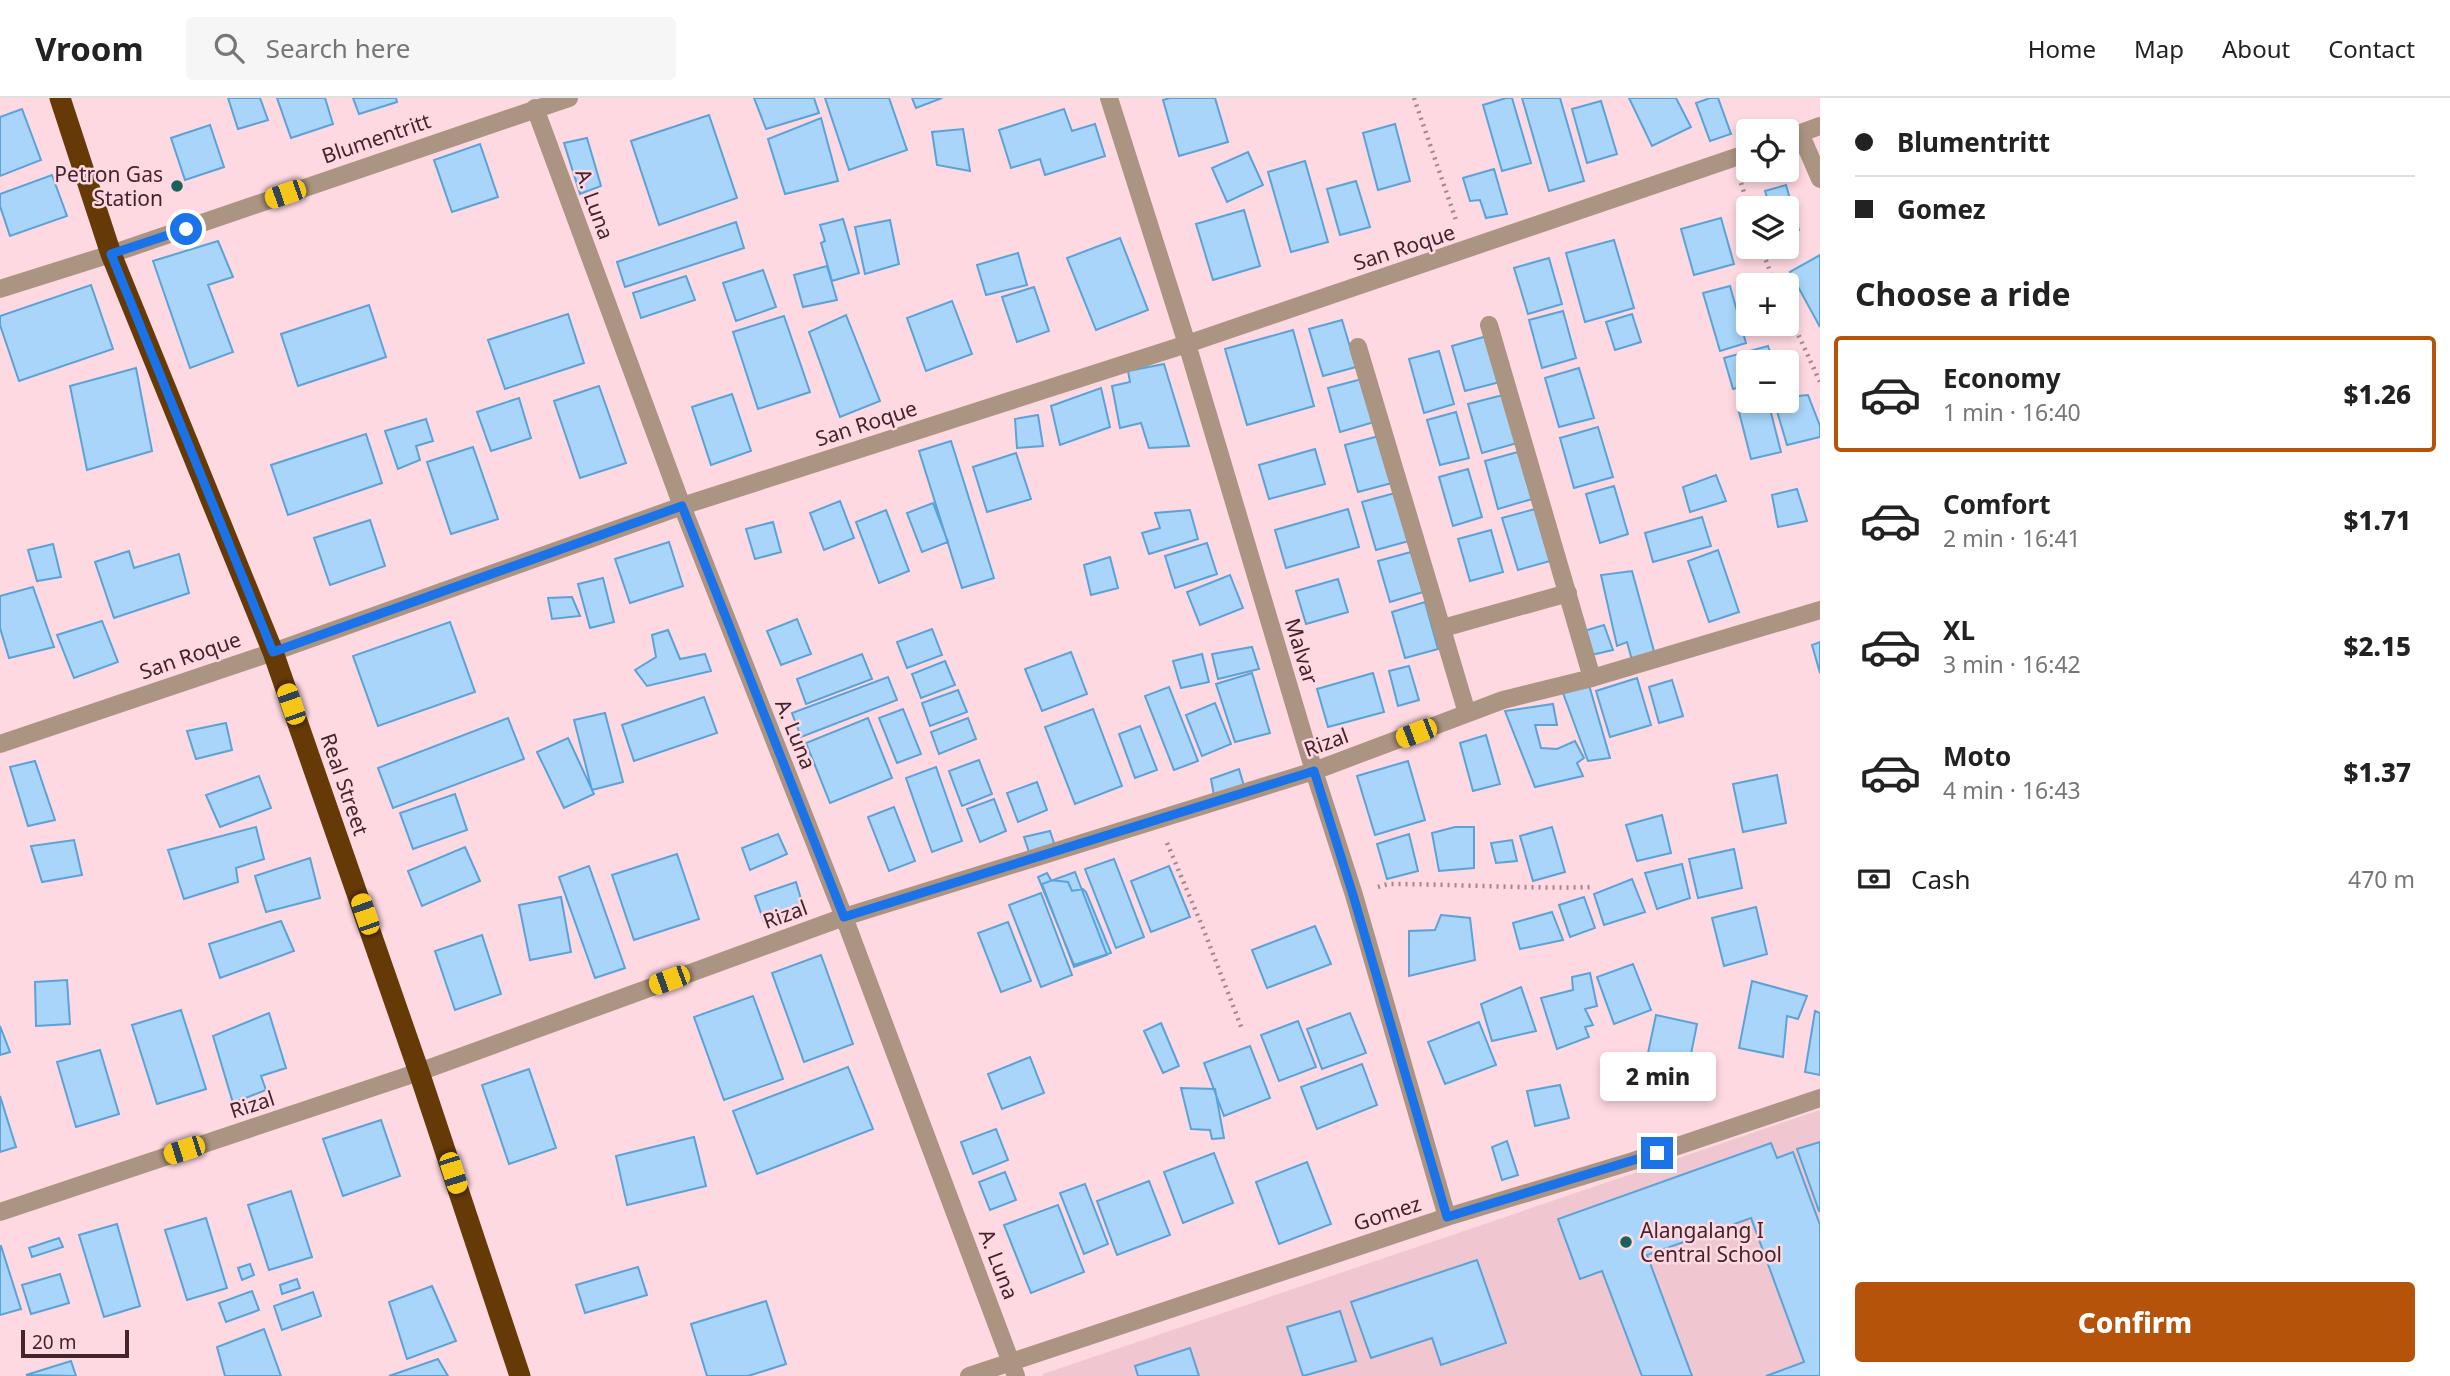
<!DOCTYPE html>
<html lang="en">
<head>
<meta charset="utf-8">
<style>
	:root { --surface:#fff; --page:#f6f6f6; --text:#222; --muted:#767676; --line:#e0e0e0; --accent:#b45309 }
	body { margin:0; font-family:"Noto Sans",sans-serif; background:var(--page); color:var(--text); height:100vh; display:flex; flex-direction:column; font-size:26px; white-space:nowrap }
	* { box-sizing:border-box; margin:0 }
	p { font-size:23px; color:var(--muted) }
	.icon { flex:none; width:38px; height:38px; fill:none; stroke:currentColor; stroke-width:2; stroke-linecap:round; stroke-linejoin:round }
	.map { position:relative; flex:1; overflow:hidden }
	.side { display:flex; flex-direction:column; background:var(--surface); width:630px }
	.side>* { flex:none }
	.hud { display:grid; align-content:center; height:154px; padding:0 35px; background:var(--surface) }
	.tools { position:absolute; left:1736px; top:21px; display:grid; gap:14px }
	.tools a { display:grid; place-items:center; width:63px; height:63px; border-radius:7px; background:var(--surface); box-shadow:0 4px 10px #0003; font-size:35px }
	.scale { position:absolute; left:21px; bottom:18px; width:108px; box-sizing:border-box; padding-left:7px; border:4px solid #45232d; border-top:0; font-size:19px; line-height:24px; white-space:nowrap; color:#45232d; -webkit-text-stroke:5px #fed9e1; paint-order:stroke }
	.end { position:absolute; width:32px; height:32px; margin:-16px; border:9px solid #1a73e8; background:#fff; box-shadow:0 0 0 4px #fff }
	.from { border-radius:50% }
	.bubble { position:absolute; height:49px; border-radius:7px; background:var(--surface); box-shadow:0 4px 10px #0003; font-size:23px; font-weight:800; line-height:49px; text-align:center }
	.car { position:absolute; width:21px; height:42px; margin:-21px -10px; border-radius:9px; box-shadow:0 0 5px 2px #0007; background:linear-gradient(#f5c518 24%,#345 0 40%,#f5c518 0 76%,#345 0 86%,#f5c518 0) }
	.hud b { display:flex; align-items:center; gap:24px; height:66px; font-size:26px }
	.hud b+b { border-top:2px solid var(--line) }
	.hud i { width:18px; height:18px; background:var(--text) }
	ul { padding:0; list-style:none }
	li { display:flex; align-items:center; gap:21px; height:116px; margin:0 14px 10px; padding:0 21px; border:4px solid transparent; border-radius:7px }
	li div { flex:1 }
	li b { display:block; font-size:26px }
	li em { font-style:normal; font-weight:800 }
	li.active { border-color:var(--accent) }
	li>.icon { width:63px; height:63px; stroke-width:1.5 }
	h2 { padding:0 35px; font-size:32px; line-height:84px }
	.pay { display:flex; align-items:center; gap:18px; height:77px; padding:0 35px; font-size:26px }
	.pay p { margin-inline-start:auto }
	.primary-button { display:flex; gap:14px; margin-top:auto; padding:14px 35px }
	.primary-button a { flex:1; height:80px; border-radius:7px; background:var(--accent); color:#fff; font-size:28px; font-weight:800; line-height:80px; text-align:center }
	header { display:flex; align-items:center; gap:42px; box-sizing:border-box; height:98px; padding:0 35px; background:var(--surface); border-bottom:2px solid var(--line) }
	header strong { font-size:33px }
	nav { display:flex; gap:38px; margin-inline-start:auto; font-size:24px }
	.search { width:490px; height:63px; background:var(--page); display:flex; align-items:center; gap:18px; box-sizing:border-box; padding:0 24px; border-radius:7px; color:var(--muted); font-size:26px }
	main { display:flex; flex:1; min-height:0 }
	.map>svg:first-child { display:block }
	.built { fill:#f0c7d1 }
	.building { fill:#a8d5f9; stroke:#5aa2d7; stroke-width:2 }
	.lines { fill:none; stroke-linecap:round; stroke-linejoin:round }
	.path { stroke:#a8848d; stroke-width:4.5; stroke-dasharray:2 5; stroke-linecap:butt }
	.minor { stroke:#ab9481; stroke-width:18 }
	.highway { stroke:#663a07; stroke-width:21 }
	.route { stroke:#1a73e8; stroke-width:9 }
	.poi-dot { fill:#186259; stroke:#fed9e1; stroke-width:2.5 }
	.labels { text-anchor:middle; dominant-baseline:central; stroke-width:5; stroke-linejoin:round; paint-order:stroke }
	.street-label { font-size:21px; fill:#45232d; stroke:#fed9e1 }
	.poi-label { font-size:21px; fill:#45232d; stroke:#fed9e1; text-anchor:end }
</style>
</head>
<body>
<header>
<strong>Vroom</strong>
<div class="search"><svg class="icon" aria-label="search" viewBox="0 0 24 24"><circle cx="10" cy="10" r="6"/><path d="M15 15l6 6"/></svg>Search here</div>
<nav><a>Home</a><a>Map</a><a>About</a><a>Contact</a></nav>
</header>
<main>
<div class="map">
<svg width="1820" height="1278" viewBox="0 0 1820 1278">
	<rect width="100%" height="100%" fill="#fed9e1"/>
	<path class="built" d="M1820,1012V1278H1043V1276Z"/>
	<path class="building" d="M228,0H260L268,22L238,31Z
		M277,0H325L333,26L291,40Z
		M353,0H396L397,4L359,16Z
		M754,0H814L819,15L766,31Z
		M825,0H889L907,52L849,72Z
		M912,0H942L916,10Z
		M1170,0H1215L1228,44L1179,58L1163,2Z
		M1506,0H1512L1531,65L1502,73L1483,7Z
		M1522,0H1560L1584,83L1549,93Z
		M1629,0H1676L1691,29L1652,48Z
		M1710,0H1718L1731,36L1710,43L1696,5Z
		M1601,3L1617,56L1587,65L1572,11Z
		M22,11L41,62L0,78V19Z
		M1064,11L1072,33L1095,26L1105,58L1045,77L1040,61L1011,70L999,32Z
		M709,17L737,100L659,127L631,43Z
		M821,20L838,83L785,96L768,41Z
		M1395,26L1410,83L1378,92L1363,35Z
		M210,27L224,69L185,82L171,40Z
		M963,31L970,73L937,67L932,34Z
		M587,40L601,88L580,96L564,45Z
		M480,46L498,99L452,114L434,62Z
		M1248,54L1263,87L1227,104L1212,70Z
		M1305,63L1328,144L1291,154L1268,74Z
		M1494,71L1507,116L1486,120L1480,102L1470,103L1463,80Z
		M52,77L67,118L10,138L0,108V96Z
		M1356,83L1370,129L1340,137L1327,91Z
		M1786,87L1799,132L1787,136V110H1770L1765,93Z
		M1244,112L1260,168L1213,182L1196,126Z
		M1721,120L1734,166L1694,177L1681,131Z
		M843,121L859,175L832,183L821,145L825,143L820,127Z
		M890,122L899,166L865,176L855,129Z
		M736,124L744,150L625,189L617,164Z
		M1120,140L1148,212L1096,232L1067,160Z
		M1614,142L1634,210L1585,224L1566,155Z
		M218,143L233,179L208,187L233,254L190,270L153,163Z
		M1018,155L1027,187L986,197L977,167Z
		M1820,157V229L1790,174Z
		M1549,160L1562,206L1528,216L1514,170Z
		M827,168L837,202L803,209L794,177Z
		M763,172L776,209L736,223L723,185Z
		M686,178L695,202L641,220L633,195Z
		M91,187L113,251L19,283L0,227V218Z
		M1730,188L1746,245L1720,253L1703,195Z
		M1034,189L1049,233L1017,244L1002,199Z
		M952,203L972,256L926,273L907,220Z
		M369,207L386,259L298,288L281,236Z
		M1563,213L1576,260L1542,270L1529,222Z
		M568,216L584,265L505,291L488,242Z
		M1632,216L1641,244L1615,252L1606,224Z
		M846,217L880,303L840,319L809,234Z
		M784,218L810,294L758,311L733,234Z
		M1342,222L1356,269L1323,278L1309,231Z
		M1293,232L1314,308L1247,327L1225,251Z
		M1487,238L1500,284L1465,293L1452,248Z
		M1768,248L1773,264H1748V287L1733,291L1724,260Z
		M1439,253L1454,306L1424,315L1409,261Z
		M1164,266L1189,348L1149,350L1141,325L1120,330L1112,288L1130,284L1128,273Z
		M136,270L152,353L87,372L70,288Z
		M1579,270L1594,320L1559,329L1545,280Z
		M1362,281L1374,324L1340,334L1328,290Z
		M599,288L626,365L580,380L554,303Z
		M1101,290L1110,329L1060,347L1051,308Z
		M732,296L751,353L711,367L692,309Z
		M1503,297L1517,345L1482,355L1468,306Z
		M1808,297L1820,328V339L1787,347L1774,303H1787V299Z
		M519,300L531,340L491,353L477,314Z
		M1769,307L1781,354L1751,361L1739,314Z
		M1456,314L1469,360L1440,367L1427,322Z
		M1038,317L1043,348L1017,350L1015,321Z
		M426,321L433,343L416,348L420,362L398,371L385,333Z
		M1598,329L1613,379L1574,390L1560,340Z
		M366,336L382,385L288,417L271,367Z
		M1379,338L1392,385L1358,394L1345,347Z
		M951,343L994,480L962,490L919,353Z
		M473,349L498,421L451,436L427,364Z
		M1315,351L1325,386L1269,401L1259,367Z
		M1518,354L1532,401L1498,411L1485,363Z
		M1016,355L1031,401L987,414L973,369Z
		M1468,371L1482,419L1453,428L1439,379Z
		M1716,377L1726,403L1690,414L1683,389Z
		M1614,388L1628,436L1600,445L1586,396Z
		M1797,391L1807,423L1778,429L1772,397Z
		M1395,395L1409,443L1376,452L1362,404Z
		M840,403L854,440L824,452L810,415Z
		M933,405L948,444L922,454L907,415Z
		M1348,411L1359,449L1286,470L1275,432Z
		M1535,411L1550,463L1518,472L1502,420Z
		M886,412L909,473L879,485L856,424Z
		M1190,412L1198,441L1149,456L1142,435L1160,430L1155,415Z
		M1702,419L1711,448L1653,464L1645,435Z
		M370,422L385,468L330,487L314,440Z
		M773,424L781,454L755,461L746,431Z
		M1491,432L1503,474L1470,483L1458,441Z
		M669,444L683,488L630,505L615,461Z
		M1207,445L1217,476L1175,490L1165,458Z
		M53,446L61,479L37,483L28,452Z
		M1718,452L1739,514L1709,524L1688,463Z
		M129,453L134,470L179,456L189,495L114,520L95,464Z
		M1411,454L1423,494L1390,504L1378,463Z
		M1110,459L1118,490L1091,497L1084,467Z
		M1632,473L1655,557L1632,562L1627,544L1617,548L1601,477Z
		M1230,477L1243,510L1200,527L1187,494Z
		M603,480L614,524L590,530L578,486Z
		M1338,481L1348,514L1306,526L1296,493Z
		M33,489L54,549L9,560L0,530V498Z
		M572,499L580,518L552,521L548,500Z
		M1425,504L1438,551L1405,560L1392,514Z
		M797,521L811,556L781,567L767,533Z
		M102,523L118,564L74,580L57,537Z
		M450,524L475,594L378,628L353,558Z
		M1604,527L1613,552L1591,557L1584,533Z
		M932,531L942,557L907,570L897,544Z
		M668,532L680,561L705,556L711,573L647,588L635,572L656,559L652,537Z
		M1820,544V575L1812,547Z
		M1252,549L1259,571L1218,581L1212,556Z
		M1071,554L1087,596L1042,613L1025,571Z
		M862,556L872,581L806,606L797,581Z
		M1202,556L1209,584L1181,590L1173,563Z
		M945,563L955,587L921,600L912,576Z
		M1409,568L1419,602L1398,608L1389,573Z
		M1252,575L1270,635L1235,644L1216,586Z
		M1373,575L1384,614L1328,629L1317,591Z
		M888,579L897,602L801,639L792,615Z
		M1637,580L1651,627L1610,639L1596,593Z
		M1672,582L1683,618L1659,625L1649,589Z
		M1589,587L1610,660L1588,663L1563,595Z
		M1169,589L1198,663L1174,672L1145,598Z
		M958,592L967,614L930,628L922,605Z
		M704,599L717,635L634,663L622,627Z
		M1215,605L1231,646L1202,658L1186,617Z
		M1553,606L1557,627H1535L1541,650L1557,651L1575,643L1584,660L1577,665L1583,678L1535,689L1505,613Z
		M903,611L921,656L897,665L879,620Z
		M1093,611L1122,688L1075,706L1045,629Z
		M605,615L623,684L592,692L574,622Z
		M508,620L524,661L393,710L378,670Z
		M868,620L892,680L830,705L806,645Z
		M968,620L976,641L939,656L931,634Z
		M226,625L232,652L196,661L187,633Z
		M1140,628L1157,672L1135,680L1119,636Z
		M1486,637L1500,686L1473,693L1460,645Z
		M568,640L594,696L564,710L537,654Z
		M979,662L992,696L962,708L949,673Z
		M35,663L55,722L28,728L10,669Z
		M1408,663L1425,722L1375,737L1357,678Z
		M936,669L962,743L932,754L906,680Z
		M1239,671L1244,688L1214,698L1211,681Z
		M1777,677L1786,725L1743,734L1733,686Z
		M259,678L271,710L220,729L206,697Z
		M1037,684L1047,712L1018,724L1007,695Z
		M455,696L467,732L413,751L400,715Z
		M994,701L1006,733L980,744L967,711Z
		M894,709L915,763L889,773L868,719Z
		M1662,717L1671,755L1637,763L1626,727Z
		M256,729L264,761L236,770L238,784L184,801L168,752Z
		M1455,729H1474V770L1439,773L1432,735Z
		M1552,729L1565,774L1533,783L1520,738Z
		M1050,733L1056,751L1030,757L1024,739Z
		M778,736L787,756L750,772L742,750Z
		M1409,736L1418,773L1387,781L1377,746Z
		M74,742L82,777L42,784L31,748Z
		M1512,742L1517,763L1496,765L1491,745Z
		M465,749L480,783L422,808L408,773Z
		M1734,751L1742,790L1698,800L1689,761Z
		M677,756L699,821L634,842L612,777Z
		M310,760L320,800L266,814L255,778Z
		M1114,761L1144,839L1116,850L1085,771Z
		M1682,766L1690,800L1657,811L1645,775Z
		M589,768L625,870L595,880L559,779Z
		M1169,768L1190,819L1151,834L1131,783Z
		M1075,774L1107,857L1074,869L1042,786Z
		M1047,775L1051,782L1068,784L1072,793L1083,791L1086,794L1111,855L1074,867L1038,779Z
		M1632,781L1645,814L1604,827L1594,796Z
		M796,784L804,811L764,824L755,798Z
		M1041,795L1072,877L1041,889L1009,807Z
		M561,799L571,854L530,862L519,807Z
		M1584,799L1595,830L1570,839L1559,807Z
		M1756,809L1767,856L1724,868L1712,820Z
		M1552,814L1563,842L1520,851L1513,825Z
		M1441,817L1470,820L1475,862L1409,878V833L1435,832Z
		M281,823L294,853L220,880L209,846Z
		M1008,824L1031,883L1001,894L978,835Z
		M1315,828L1331,866L1267,890L1252,852Z
		M482,837L501,896L455,912L435,853Z
		M821,857L853,946L804,964L772,875Z
		M1633,866L1651,912L1614,926L1597,879Z
		M1590,875L1597,908L1585,911L1593,927L1585,929L1589,939L1557,951L1541,900L1573,892L1572,879Z
		M67,882L70,926L36,928L35,884Z
		M1752,883L1807,898L1798,921L1787,918L1783,959L1739,950Z
		M1521,889L1536,933L1492,943L1481,906Z
		M753,898L783,981L724,1002L694,919Z
		M181,912L206,991L157,1006L132,927Z
		M1815,913L1820,915V977L1805,974Z
		M269,915L286,970L261,978L266,992L233,1005L213,938Z
		M1350,915L1366,955L1322,971L1307,931Z
		M1656,917L1697,926L1690,961L1648,955Z
		M1298,923L1316,969L1279,983L1261,937Z
		M1479,924L1496,967L1445,986L1428,944Z
		M1161,925L1179,968L1163,975L1144,933Z
		M0,928L10,954L0,957Z
		M1250,948L1270,1000L1224,1018L1204,965Z
		M100,952L119,1016L76,1029L57,964Z
		M1030,959L1044,995L1002,1011L988,976Z
		M1362,966L1377,1007L1317,1031L1301,989Z
		M848,969L873,1031L757,1076L733,1013Z
		M529,971L556,1050L509,1066L482,987Z
		M1560,987L1569,1020L1535,1028L1527,993Z
		M1181,990L1215,991L1224,1040L1212,1041L1210,1032L1191,1031Z
		M0,998L16,1049L0,1054Z
		M381,1022L400,1078L343,1098L323,1041Z
		M996,1031L1008,1062L973,1076L961,1044Z
		M694,1039L706,1088L627,1107L616,1058Z
		M1507,1043L1518,1077L1502,1082L1492,1049Z
		M1820,1044V1113H1819L1797,1051Z
		M1771,1045L1777,1060L1793,1054L1820,1127V1278H1766L1804,1264L1751,1120L1647,1157L1692,1278H1642L1602,1173L1580,1181L1558,1121Z
		M1214,1055L1233,1105L1183,1125L1164,1074Z
		M1307,1064L1331,1126L1279,1146L1256,1084Z
		M1005,1074L1016,1102L990,1112L979,1084Z
		M1149,1083L1170,1137L1117,1157L1097,1103Z
		M1085,1086L1108,1146L1084,1156L1060,1095Z
		M291,1093L312,1159L269,1172L248,1107Z
		M1058,1107L1084,1174L1031,1195L1004,1127Z
		M206,1120L227,1190L187,1202L165,1132Z
		M117,1126L140,1208L104,1219L79,1137Z
		M59,1140L63,1149L32,1159L29,1150Z
		M1,1148L21,1211L0,1217V1148Z
		M1477,1162L1506,1245L1441,1267L1432,1240L1371,1260L1351,1204Z
		M250,1166L254,1177L242,1182L238,1170Z
		M638,1169L647,1197L585,1215L576,1187Z
		M60,1176L69,1205L31,1216L22,1187Z
		M297,1181L300,1190L282,1196L280,1187Z
		M432,1188L456,1243L407,1261L389,1204Z
		M252,1193L259,1212L226,1224L219,1205Z
		M313,1194L321,1218L282,1232L274,1208Z
		M766,1203L786,1266L748,1278H707L691,1226Z
		M1340,1213L1356,1263L1303,1278L1287,1229Z
		M264,1231L281,1278H225L217,1249Z
		M1190,1250L1199,1278H1138L1135,1268Z
		M438,1261L448,1278H389Z
		M71,1263L76,1278L26,1277Z"/>
	<g class="lines">
		<path class="path" d="M1414,0L1457,125
			M1741,85L1749,110
			M1761,149L1775,187
			M1787,212L1820,284
			M1167,745L1203,830L1242,931
			M1378,789L1388,786C1456,786 1525,791 1593,789"/>
		<path class="minor" d="M1109,0L1187,246L1314,673L1354,797L1447,1119
			M535,10L682,408L844,819L1016,1278
			M1800,35L1820,81
			M1787,40L1820,28
			M0,191L111,156L569,0
			M1489,227L1592,580
			M1358,249L1467,615
			M1443,530L1568,495
			M0,646L273,554L682,408L1187,246L1748,55
			M0,1114L419,974L844,819L1314,673L1503,602L1592,580L1820,512
			M969,1278L1447,1119L1633,1063L1820,1000"/>
		<path class="highway" d="M60,0L111,156L273,554L419,974L520,1278"/>
	</g>
	<g class="lines">
		<path class="route" d="M186,131L111,156L273,554L682,408L844,819L1314,673L1353,797L1447,1119L1657,1055"/>
	</g>
	<g class="poi-dot">
		<circle cx="177" cy="88" r="7"/>
		<circle cx="1626" cy="1144" r="7"/>
	</g>
	<g class="labels">
		<g class="street-label">
			<text transform="translate(376 40) rotate(-19)">Blumentritt</text>
			<text transform="translate(595 106) rotate(70)">A. Luna</text>
			<text transform="translate(1404 149) rotate(-18)">San Roque</text>
			<text transform="translate(866 325) rotate(-18)">San Roque</text>
			<text transform="translate(1302 553) rotate(73)">Malvar</text>
			<text transform="translate(190 557) rotate(-19)">San Roque</text>
			<text transform="translate(796 636) rotate(68)">A. Luna</text>
			<text transform="translate(1326 644) rotate(-20)">Rizal</text>
			<text transform="translate(345 686) rotate(71)">Real Street</text>
			<text transform="translate(785 816) rotate(-20)">Rizal</text>
			<text transform="translate(252 1006) rotate(-18)">Rizal</text>
			<text transform="translate(1387 1115) rotate(-18)">Gomez</text>
			<text transform="translate(999 1166) rotate(69)">A. Luna</text>
		</g>
		<g class="poi-label">
			<text x="163" y="76">Petron Gas<tspan x="163" dy="24">Station</tspan></text>
			<text x="1640" y="1132" text-anchor="start">Alangalang I<tspan x="1640" dy="24">Central School</tspan></text>
		</g>
	</g>
</svg>
<div class="tools">
<a><svg class="icon" aria-label="locate" viewBox="0 0 24 24"><circle cx="12" cy="12" r="6"/><path d="M12 2v4M12 18v4M2 12h4M18 12h4"/></svg></a>
<a><svg class="icon" aria-label="layers" viewBox="0 0 24 24"><path d="M12 4l9 5-9 5-9-5zM3 14l9 5 9-5"/></svg></a>
<a>+</a>
<a>−</a>
</div>
<div class="scale">20 m</div>
<i class="end from" style="left:186px;top:131px"></i>
<i class="end" style="left:1657px;top:1055px"></i>
<div class="bubble" style="left:1600px;top:954px;width:116px">2 min</div>
<i class="car" style="left:285px;top:96px;rotate:251deg"></i>
<i class="car" style="left:291px;top:606px;rotate:341deg"></i>
<i class="car" style="left:1416px;top:635px;rotate:249deg"></i>
<i class="car" style="left:365px;top:816px;rotate:341deg"></i>
<i class="car" style="left:669px;top:882px;rotate:250deg"></i>
<i class="car" style="left:184px;top:1052px;rotate:252deg"></i>
<i class="car" style="left:453px;top:1075px;rotate:162deg"></i>
</div>
<section class="side">
<div class="hud">
<b><i class="from"></i>Blumentritt</b>
<b><i></i>Gomez</b>
</div>
<h2>Choose a ride</h2>
<ul>
<li class="active"><svg class="icon" aria-label="car" viewBox="0 0 24 24"><path d="M5 17H2v-5l4-1 3-4h7l3 4 3 1v5h-3M9 17h6M6 11h13"/><circle cx="7" cy="17" r="2"/><circle cx="17" cy="17" r="2"/></svg><div><b>Economy</b><p>1 min · 16:40</p></div><em>$1.26</em></li>
<li><svg class="icon" aria-label="car" viewBox="0 0 24 24"><path d="M5 17H2v-5l4-1 3-4h7l3 4 3 1v5h-3M9 17h6M6 11h13"/><circle cx="7" cy="17" r="2"/><circle cx="17" cy="17" r="2"/></svg><div><b>Comfort</b><p>2 min · 16:41</p></div><em>$1.71</em></li>
<li><svg class="icon" aria-label="car" viewBox="0 0 24 24"><path d="M5 17H2v-5l4-1 3-4h7l3 4 3 1v5h-3M9 17h6M6 11h13"/><circle cx="7" cy="17" r="2"/><circle cx="17" cy="17" r="2"/></svg><div><b>XL</b><p>3 min · 16:42</p></div><em>$2.15</em></li>
<li><svg class="icon" aria-label="car" viewBox="0 0 24 24"><path d="M5 17H2v-5l4-1 3-4h7l3 4 3 1v5h-3M9 17h6M6 11h13"/><circle cx="7" cy="17" r="2"/><circle cx="17" cy="17" r="2"/></svg><div><b>Moto</b><p>4 min · 16:43</p></div><em>$1.37</em></li>
</ul>
<div class="pay"><svg class="icon" aria-label="cash" viewBox="0 0 24 24"><path d="M3 7h18v10H3z"/><circle cx="12" cy="12" r="2"/></svg>Cash<p>470 m</p></div>
<div class="primary-button"><a>Confirm</a></div>
</section>
</main>
</body>
</html>
